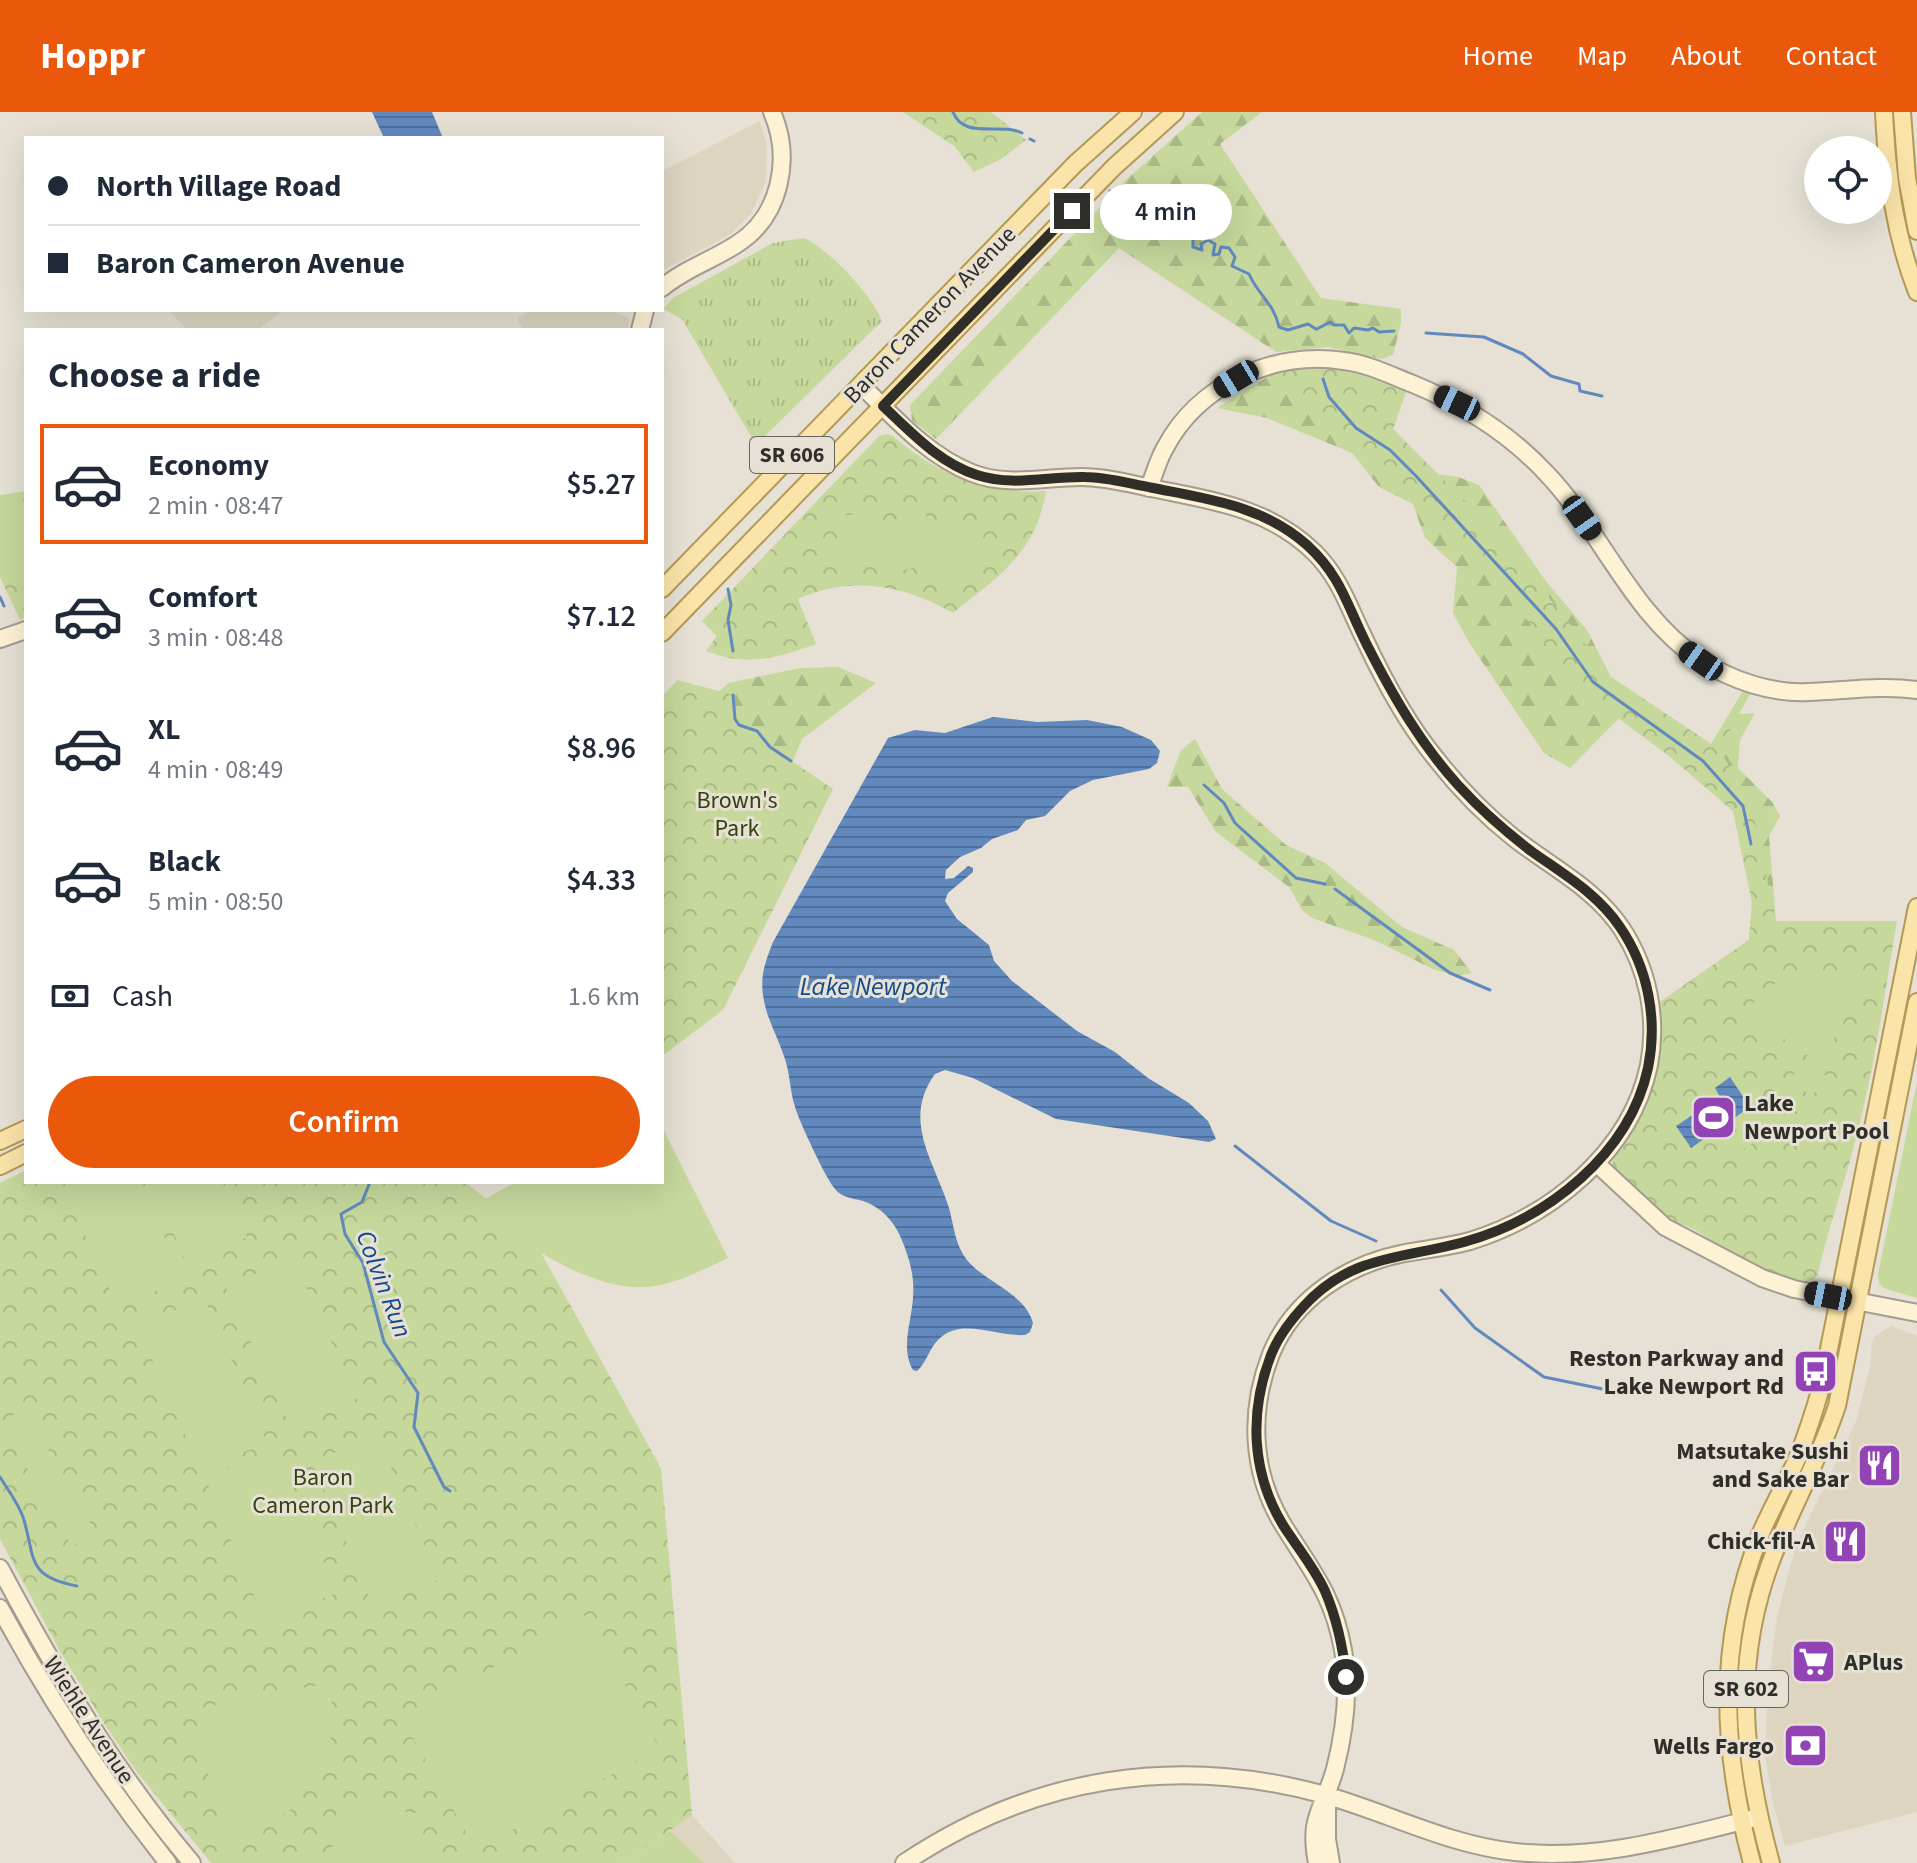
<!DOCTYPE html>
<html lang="en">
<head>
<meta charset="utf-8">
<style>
	:root { --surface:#fff; --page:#f2f2f3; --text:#1f2937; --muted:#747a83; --line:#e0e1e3; --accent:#ea580c }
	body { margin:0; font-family:"Source Sans 3",sans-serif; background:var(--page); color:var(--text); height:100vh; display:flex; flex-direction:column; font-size:30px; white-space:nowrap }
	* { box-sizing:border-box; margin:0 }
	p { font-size:26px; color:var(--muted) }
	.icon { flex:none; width:44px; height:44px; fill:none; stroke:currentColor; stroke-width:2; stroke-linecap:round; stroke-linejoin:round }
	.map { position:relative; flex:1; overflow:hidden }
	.drawer { position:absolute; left:24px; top:216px; width:640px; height:856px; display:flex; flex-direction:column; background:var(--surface); border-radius:0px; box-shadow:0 8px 32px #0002 }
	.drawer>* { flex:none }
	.banner { position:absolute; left:24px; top:24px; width:640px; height:176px; border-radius:0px; box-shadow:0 8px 32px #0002; display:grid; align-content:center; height:176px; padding:0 24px; background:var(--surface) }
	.buttons { position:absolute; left:1804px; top:24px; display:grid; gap:16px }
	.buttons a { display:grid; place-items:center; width:88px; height:88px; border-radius:50%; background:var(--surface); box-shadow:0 8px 32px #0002; font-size:40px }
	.end { position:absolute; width:36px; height:36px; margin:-18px; border:10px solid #302e29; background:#fff; box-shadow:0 0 0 4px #fff }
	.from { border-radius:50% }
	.bubble { position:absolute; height:56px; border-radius:28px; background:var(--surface); box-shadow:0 8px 32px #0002; font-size:26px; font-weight:600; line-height:56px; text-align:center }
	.car { position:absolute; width:24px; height:48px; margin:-24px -12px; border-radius:10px; box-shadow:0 0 6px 2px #0007; background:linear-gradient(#222 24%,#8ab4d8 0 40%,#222 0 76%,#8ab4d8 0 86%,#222 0) }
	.banner b { display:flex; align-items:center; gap:28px; height:76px; font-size:30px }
	.banner b+b { border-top:2px solid var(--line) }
	.banner i { width:20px; height:20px; background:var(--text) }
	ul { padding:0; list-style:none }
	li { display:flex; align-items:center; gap:24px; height:120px; margin:0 16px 12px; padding:0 8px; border:4px solid transparent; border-radius:0px }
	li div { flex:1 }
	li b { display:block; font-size:30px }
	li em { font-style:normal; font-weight:600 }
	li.active { border-color:var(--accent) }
	li>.icon { width:72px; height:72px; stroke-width:1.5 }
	h2 { padding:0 24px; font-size:36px; line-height:96px }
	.pay { display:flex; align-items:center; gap:20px; height:88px; padding:0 24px; font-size:30px }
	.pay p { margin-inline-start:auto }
	.button { display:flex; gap:16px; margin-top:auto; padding:16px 24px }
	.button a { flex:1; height:92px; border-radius:48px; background:var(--accent); color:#fff; font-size:32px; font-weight:600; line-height:92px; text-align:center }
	header { display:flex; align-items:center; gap:48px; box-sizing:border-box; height:112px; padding:0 40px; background:var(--accent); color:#fff }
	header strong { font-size:38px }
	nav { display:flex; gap:44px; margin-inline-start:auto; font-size:28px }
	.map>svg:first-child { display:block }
	.built { fill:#ded5c1 }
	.grass { fill:url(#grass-tufts) }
	.forest { fill:url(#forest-firs) }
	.park { fill:url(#park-crowns) }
	.garden { fill:#c6d89c }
	.water { fill:url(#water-rules) }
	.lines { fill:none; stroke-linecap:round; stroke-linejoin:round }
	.stream { stroke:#6189be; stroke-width:3 }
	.secondary-casing { stroke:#a29c91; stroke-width:20 }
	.primary-casing { stroke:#b39956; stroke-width:20 }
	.secondary { stroke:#fdf2d4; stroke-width:16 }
	.primary { stroke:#fbe4a9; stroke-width:16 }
	.route { stroke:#302e29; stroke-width:10 }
	.labels { text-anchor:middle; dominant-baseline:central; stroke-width:6; stroke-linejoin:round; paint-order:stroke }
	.shield { fill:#e6e1d4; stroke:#67645c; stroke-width:2 }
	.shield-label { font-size:22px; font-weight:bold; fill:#302e29 }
	.street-label { font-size:24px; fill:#302e29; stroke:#e6e1d4 }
	.park-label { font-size:24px; fill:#364210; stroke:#e6e1d4 }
	.poi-label { font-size:24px; font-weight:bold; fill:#302e29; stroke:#e6e1d4; text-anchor:end }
	.water-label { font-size:26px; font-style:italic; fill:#134a8c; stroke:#e6e1d4 }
</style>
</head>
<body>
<header>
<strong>Hoppr</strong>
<nav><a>Home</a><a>Map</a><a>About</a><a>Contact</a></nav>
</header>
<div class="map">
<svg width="1917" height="1751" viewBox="0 0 1917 1751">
	<defs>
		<pattern id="grass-tufts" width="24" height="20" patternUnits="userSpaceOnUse" patternTransform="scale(2)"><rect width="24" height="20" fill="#c6d89c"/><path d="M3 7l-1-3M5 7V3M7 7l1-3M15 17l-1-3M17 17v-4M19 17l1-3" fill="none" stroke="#aaba86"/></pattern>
		<pattern id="forest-firs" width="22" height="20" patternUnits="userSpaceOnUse" patternTransform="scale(2)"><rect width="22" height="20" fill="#c6d89c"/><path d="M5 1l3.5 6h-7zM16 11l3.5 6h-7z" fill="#aaba86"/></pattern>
		<pattern id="park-crowns" width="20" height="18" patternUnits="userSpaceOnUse" patternTransform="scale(2)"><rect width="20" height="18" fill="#c6d89c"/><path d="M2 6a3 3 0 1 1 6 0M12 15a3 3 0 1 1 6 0" fill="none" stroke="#aaba86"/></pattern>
		<pattern id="water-rules" width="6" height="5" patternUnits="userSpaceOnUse" patternTransform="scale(2)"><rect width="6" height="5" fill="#6189be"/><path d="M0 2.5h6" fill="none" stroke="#50709a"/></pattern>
	</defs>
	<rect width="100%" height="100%" fill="#e6e1d4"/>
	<path class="built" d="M760,9L767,34L766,69L752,100L731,122L665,157L662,150V59Z
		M168,198H283L258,218H188Z
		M531,198H610L629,206L628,218H523L517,206Z
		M1891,1214L1917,1224V1700L1785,1734L1773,1692L1765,1645L1768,1577L1777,1505L1796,1433L1857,1307L1870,1254L1872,1230L1875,1224Z
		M692,1703L735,1751H623Z"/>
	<path class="grass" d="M804,126C830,138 872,183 882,209L756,333L682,207L663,197L673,186L773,131Z"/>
	<path class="forest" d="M1202,0H1262L1220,32L1321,186L1401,197V211L1393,243L1381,247L1328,235L1276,240L1119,136L936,327L912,308L910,293L1125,69Z
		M1337,257L1407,277L1393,317L1437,362L1458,365L1479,373L1545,468L1587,518L1611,565L1711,632L1735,602L1755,601L1740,628L1738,656L1772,690L1780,704L1769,724L1776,809H1897L1657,892L1749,828L1752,790L1733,699L1668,643L1619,606L1570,656L1544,641L1470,532L1453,501L1457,455L1425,426L1413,392L1379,375L1352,341L1267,306L1217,296L1275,260Z
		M838,555L876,571L802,627L745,762L662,686L710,586L729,571L800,556Z
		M1195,627L1222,677L1286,733L1325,751L1402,815L1454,838L1472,861L1458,864L1433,857L1374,828L1312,806L1302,798L1289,775L1216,720L1188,675H1167L1181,638Z"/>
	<path class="park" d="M903,0H991L1026,28L1001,47L974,60L954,34Z
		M1308,255C1344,257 1374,266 1407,277L1393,317L1504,428L1611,565L1711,632L1744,577L1752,579L1719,637L1751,691L1776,809H1897C1886,873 1877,939 1862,1002C1850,1056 1830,1108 1818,1162C1814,1167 1814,1168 1808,1169C1791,1171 1736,1143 1719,1134C1705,1126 1691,1111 1675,1112L1644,1087L1613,1056L1612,1043L1626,1023L1657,892L1749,828L1752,790L1733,699L1668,643L1580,578L1482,448L1376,345L1275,260Z
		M887,322L893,324C938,363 986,383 1046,379C1036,441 999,464 953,501C905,473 850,463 798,487L816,532C777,546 746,555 706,539L717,524L702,509L879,324Z
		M26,379V505L20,508L0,465V383Z
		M678,568L733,583L739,613L833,677L723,898L662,944V584Z
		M26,1058V1070H465L530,1121L661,1356L692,1703L623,1751H211L136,1659L102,1608L61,1541L0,1427V1071Z"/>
	<path class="garden" d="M22,384L26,432L0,435V386Z
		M881,398L883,409L926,403L928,416L974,409L982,460L936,467L933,453L890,460L888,448L842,455L834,405Z
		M24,436L26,463L3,465L0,438Z
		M1810,860C1829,859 1848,863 1863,875L1821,949L1817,950L1747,901C1760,876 1784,864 1810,860Z
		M1794,961L1829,963L1828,981L1793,979Z
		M1917,970V1186L1883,1176L1879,1171L1878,1162Z
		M1766,999L1776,1015L1737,1042L1727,1026Z
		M662,1015L728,1146C703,1158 674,1173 646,1175C593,1180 513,1128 476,1092L516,1070H662Z
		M78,1070H140L183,1167L118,1196L64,1076Z
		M151,1070H222L247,1125L187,1152Z
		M292,1145L357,1286L291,1316L226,1176Z
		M204,1186L267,1330L201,1359L138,1215Z
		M25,1297L96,1421L72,1435L1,1310Z
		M377,1322L439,1468L373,1494L313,1350Z
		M277,1336L337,1481L265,1511L205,1365Z
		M587,1503L659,1636L476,1738L402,1607Z
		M329,1571C330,1583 333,1596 333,1608C331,1647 307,1688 276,1710C260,1721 240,1723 222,1727L196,1605L201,1596Z
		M337,1692L425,1702L419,1751H365L331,1747Z
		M670,1719L704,1751H623Z"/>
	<path class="water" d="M372,0H432L443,26H384Z
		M993,605L1037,610L1087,608L1122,615L1151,628L1160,639L1157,651L1149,657L1093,668L1070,679L1045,704L1026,708L1018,718L992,727L981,736L960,745L946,758L945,767L954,766L968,754L973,756V760L948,781L945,789L957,807L989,833L994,849L1012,869L1077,919L1115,940L1148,966L1189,991L1208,1009L1216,1027L1209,1030L1056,1007L973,966L945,958L935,962C901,1009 935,1050 949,1096C954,1114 955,1133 967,1148C986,1171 1025,1181 1033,1211L1030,1220L1025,1223C997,1225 961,1205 939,1227C929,1236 927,1250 917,1259L913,1258C900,1236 912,1209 913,1185C915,1165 909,1145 901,1126C894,1109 881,1095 863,1089C853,1086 842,1086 835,1077C825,1065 800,1011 795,995C790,979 790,962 785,947C778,925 766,906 763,883C760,863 766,848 773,830L888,626L915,618L945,621Z
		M1730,965L1750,995L1691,1036L1676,1014L1720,985L1715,976Z"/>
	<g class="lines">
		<path class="stream" d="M953,0C964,28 999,10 1022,21
			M1030,27L1034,29
			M1110,79L1121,81L1129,89
			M1155,107L1193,124V135L1202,138L1201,132L1208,128L1215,132L1213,143L1219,142L1221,135L1229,136L1235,145L1232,154L1249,162C1258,183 1274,191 1279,215L1288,218L1308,212L1316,217
			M1317,217L1330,210L1334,213H1344L1349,221L1354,216L1368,218L1373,216L1379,220L1394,219
			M1426,221L1484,225L1523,242L1551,264L1579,272L1580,279L1602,284
			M1323,267L1329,285L1356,316L1390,338L1416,364L1556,517L1593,570L1703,649L1743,694L1751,732
			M728,477L731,493L728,508L733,539
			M0,485L4,494
			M733,583L735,607L739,613L757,619L770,635L791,649
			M1204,673L1224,691L1235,711L1296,766L1325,772
			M1335,777L1450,861L1490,878
			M1235,1034L1331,1109L1376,1129
			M370,1070L362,1090L341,1102L345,1122L363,1151L384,1230L418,1281L414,1315L444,1375L450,1379
			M1441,1178L1475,1216L1544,1265L1632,1283
			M0,1365C8,1378 18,1391 23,1405C36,1446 25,1464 77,1474"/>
		<defs>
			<path id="secondary" d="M662,176C684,157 713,148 737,132C781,104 792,46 772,0
				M640,218L645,198
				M861,273C894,305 928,344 972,361C1007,375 1044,365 1081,365C1106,365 1131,372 1156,377C1215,389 1271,397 1315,441C1340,466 1349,496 1364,526C1384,569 1407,612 1437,648C1459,676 1485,703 1514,726C1551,755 1595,776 1622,817C1648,857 1658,906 1649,953C1631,1040 1551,1104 1470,1129C1448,1135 1427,1137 1405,1141C1348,1152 1294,1186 1271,1242C1249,1298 1251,1359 1282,1411C1310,1457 1333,1481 1343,1538C1350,1578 1345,1618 1335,1657C1323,1699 1308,1704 1317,1751
				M1149,376C1154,363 1158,348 1165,336C1198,273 1274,238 1344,249C1368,252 1390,263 1413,272C1464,293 1509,321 1547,362C1602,420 1632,503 1700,548C1731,568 1771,582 1808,580C1845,579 1880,573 1917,578
				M0,527L26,518
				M1596,1051L1665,1115L1762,1166L1794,1177L1917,1201
				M0,1456C56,1561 115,1660 192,1751
				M0,1496C49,1587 104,1671 168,1751
				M1327,1686V1727L1331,1751
				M904,1751C1032,1665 1176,1642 1325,1683C1388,1701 1449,1733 1515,1740C1599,1749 1678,1725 1759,1705"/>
			<path id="primary" d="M1884,0C1887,63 1894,121 1917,180
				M1902,0L1907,66L1917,119
				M662,477L1075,52L1133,0
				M662,521L1114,55L1175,0
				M0,1029L26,1017
				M0,1054L26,1041
				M1752,1751C1722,1639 1716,1533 1760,1423C1771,1397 1785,1373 1797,1347C1807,1322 1815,1297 1822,1272L1917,795
				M1771,1751C1741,1642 1732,1541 1777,1434C1796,1387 1821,1343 1837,1294L1917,890"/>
		</defs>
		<use href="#secondary" class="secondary-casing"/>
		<use href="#primary" class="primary-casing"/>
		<use href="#secondary" class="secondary"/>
		<use href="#primary" class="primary"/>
	</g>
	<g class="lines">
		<path class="route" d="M1072,99L883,294C911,320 939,351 977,363C1013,375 1049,364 1085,365C1108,365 1130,372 1153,376C1209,387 1263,394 1307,433C1342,465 1347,494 1367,533C1393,584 1420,631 1458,673C1480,697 1505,719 1531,739C1563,762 1597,781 1620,815C1648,856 1658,907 1648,956C1629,1043 1547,1107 1464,1130C1403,1147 1350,1143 1304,1194C1291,1208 1278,1225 1271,1243C1249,1300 1251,1360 1283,1413C1297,1435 1314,1455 1325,1479C1337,1507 1343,1535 1346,1565"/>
	</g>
	<defs>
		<symbol id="stadium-square" viewBox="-11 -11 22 22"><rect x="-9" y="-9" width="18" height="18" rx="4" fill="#9243b4" stroke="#e6e1d4"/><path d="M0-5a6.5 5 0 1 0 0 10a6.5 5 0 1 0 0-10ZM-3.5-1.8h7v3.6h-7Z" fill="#fff"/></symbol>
		<symbol id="bus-square" viewBox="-11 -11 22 22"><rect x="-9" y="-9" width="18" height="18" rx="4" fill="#9243b4" stroke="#e6e1d4"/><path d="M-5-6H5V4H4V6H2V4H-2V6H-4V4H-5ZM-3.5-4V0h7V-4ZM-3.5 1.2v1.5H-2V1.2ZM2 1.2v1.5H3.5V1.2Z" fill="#fff"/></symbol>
		<symbol id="restaurant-square" viewBox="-11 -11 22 22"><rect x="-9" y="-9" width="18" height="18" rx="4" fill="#9243b4" stroke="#e6e1d4"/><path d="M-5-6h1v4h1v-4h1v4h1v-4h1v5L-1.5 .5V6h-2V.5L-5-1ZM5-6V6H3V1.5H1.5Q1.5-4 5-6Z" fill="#fff"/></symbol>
		<symbol id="supermarket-square" viewBox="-11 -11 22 22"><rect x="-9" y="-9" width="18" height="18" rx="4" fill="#9243b4" stroke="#e6e1d4"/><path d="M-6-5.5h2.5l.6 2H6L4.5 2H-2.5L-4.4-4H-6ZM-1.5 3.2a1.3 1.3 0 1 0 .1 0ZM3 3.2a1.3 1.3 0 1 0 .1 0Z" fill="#fff"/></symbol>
		<symbol id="bank-square" viewBox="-11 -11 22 22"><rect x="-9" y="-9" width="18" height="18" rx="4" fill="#9243b4" stroke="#e6e1d4"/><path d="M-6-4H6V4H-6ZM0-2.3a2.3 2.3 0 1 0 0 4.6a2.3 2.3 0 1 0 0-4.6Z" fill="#fff"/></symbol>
	</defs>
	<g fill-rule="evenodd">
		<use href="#stadium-square" x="1688" y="980" width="51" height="51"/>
		<use href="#bus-square" x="1790" y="1234" width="51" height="51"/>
		<use href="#restaurant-square" x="1854" y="1328" width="51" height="51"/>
		<use href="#restaurant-square" x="1820" y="1404" width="51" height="51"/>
		<use href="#supermarket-square" x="1788" y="1524" width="51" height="51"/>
		<use href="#bank-square" x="1780" y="1608" width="51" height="51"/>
	</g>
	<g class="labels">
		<g class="shield">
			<rect x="750" y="325" width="84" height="36" rx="6"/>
			<rect x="1704" y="1559" width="84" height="36" rx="6"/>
		</g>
		<g class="shield-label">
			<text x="792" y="343">SR 606</text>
			<text x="1746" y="1577">SR 602</text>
		</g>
		<g class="street-label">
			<text transform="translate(930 203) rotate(-46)">Baron Cameron Avenue</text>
			<text transform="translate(89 1608) rotate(57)">Wiehle Avenue</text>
		</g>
		<g class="park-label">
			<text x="737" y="688">Brown's<tspan x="737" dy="28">Park</tspan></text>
			<text x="323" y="1365">Baron<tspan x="323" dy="28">Cameron Park</tspan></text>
		</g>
		<g class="poi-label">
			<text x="1744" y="991" text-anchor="start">Lake<tspan x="1744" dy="28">Newport Pool</tspan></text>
			<text x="1784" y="1246">Reston Parkway and<tspan x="1784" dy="28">Lake Newport Rd</tspan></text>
			<text x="1849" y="1339">Matsutake Sushi<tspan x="1849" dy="28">and Sake Bar</tspan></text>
			<text x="1815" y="1429">Chick-fil-A</text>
			<text x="1844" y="1550" text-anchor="start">APlus</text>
			<text x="1774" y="1634">Wells Fargo</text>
		</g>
		<g class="water-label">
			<text x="873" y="874">Lake Newport</text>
			<text transform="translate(384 1172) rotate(69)">Colvin Run</text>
		</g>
	</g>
</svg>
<div class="buttons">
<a><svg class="icon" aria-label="locate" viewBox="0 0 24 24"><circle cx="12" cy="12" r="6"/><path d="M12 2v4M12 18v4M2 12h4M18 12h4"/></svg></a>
</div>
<i class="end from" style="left:1346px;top:1565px"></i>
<i class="end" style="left:1072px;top:99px"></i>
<div class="bubble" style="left:1100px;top:72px;width:132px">4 min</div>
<i class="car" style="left:1236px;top:267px;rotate:239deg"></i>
<i class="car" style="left:1457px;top:291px;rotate:295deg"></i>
<i class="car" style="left:1582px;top:406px;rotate:145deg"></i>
<i class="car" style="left:1701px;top:549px;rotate:305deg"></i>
<i class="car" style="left:1828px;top:1184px;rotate:281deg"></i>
<div class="banner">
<b><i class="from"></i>North Village Road</b>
<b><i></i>Baron Cameron Avenue</b>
</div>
<section class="drawer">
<h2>Choose a ride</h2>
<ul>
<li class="active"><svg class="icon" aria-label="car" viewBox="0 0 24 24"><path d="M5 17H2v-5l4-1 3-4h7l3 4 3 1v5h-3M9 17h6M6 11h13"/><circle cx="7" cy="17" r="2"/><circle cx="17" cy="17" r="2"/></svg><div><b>Economy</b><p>2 min · 08:47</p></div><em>$5.27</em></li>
<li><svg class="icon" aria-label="car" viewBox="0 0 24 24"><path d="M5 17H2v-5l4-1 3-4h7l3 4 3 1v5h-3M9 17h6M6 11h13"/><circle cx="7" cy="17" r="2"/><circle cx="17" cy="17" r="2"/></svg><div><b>Comfort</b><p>3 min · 08:48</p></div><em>$7.12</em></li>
<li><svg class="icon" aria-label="car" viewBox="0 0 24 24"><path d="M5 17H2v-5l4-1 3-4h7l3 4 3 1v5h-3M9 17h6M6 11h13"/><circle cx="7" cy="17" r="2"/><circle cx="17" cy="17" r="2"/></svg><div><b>XL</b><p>4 min · 08:49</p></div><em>$8.96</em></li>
<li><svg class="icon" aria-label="car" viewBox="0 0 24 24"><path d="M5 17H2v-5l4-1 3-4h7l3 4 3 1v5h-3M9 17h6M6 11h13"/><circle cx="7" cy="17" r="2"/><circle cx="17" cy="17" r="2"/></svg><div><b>Black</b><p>5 min · 08:50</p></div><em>$4.33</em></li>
</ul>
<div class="pay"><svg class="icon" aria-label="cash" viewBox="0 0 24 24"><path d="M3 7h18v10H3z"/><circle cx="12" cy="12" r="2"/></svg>Cash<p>1.6 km</p></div>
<div class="button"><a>Confirm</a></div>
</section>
</div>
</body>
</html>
